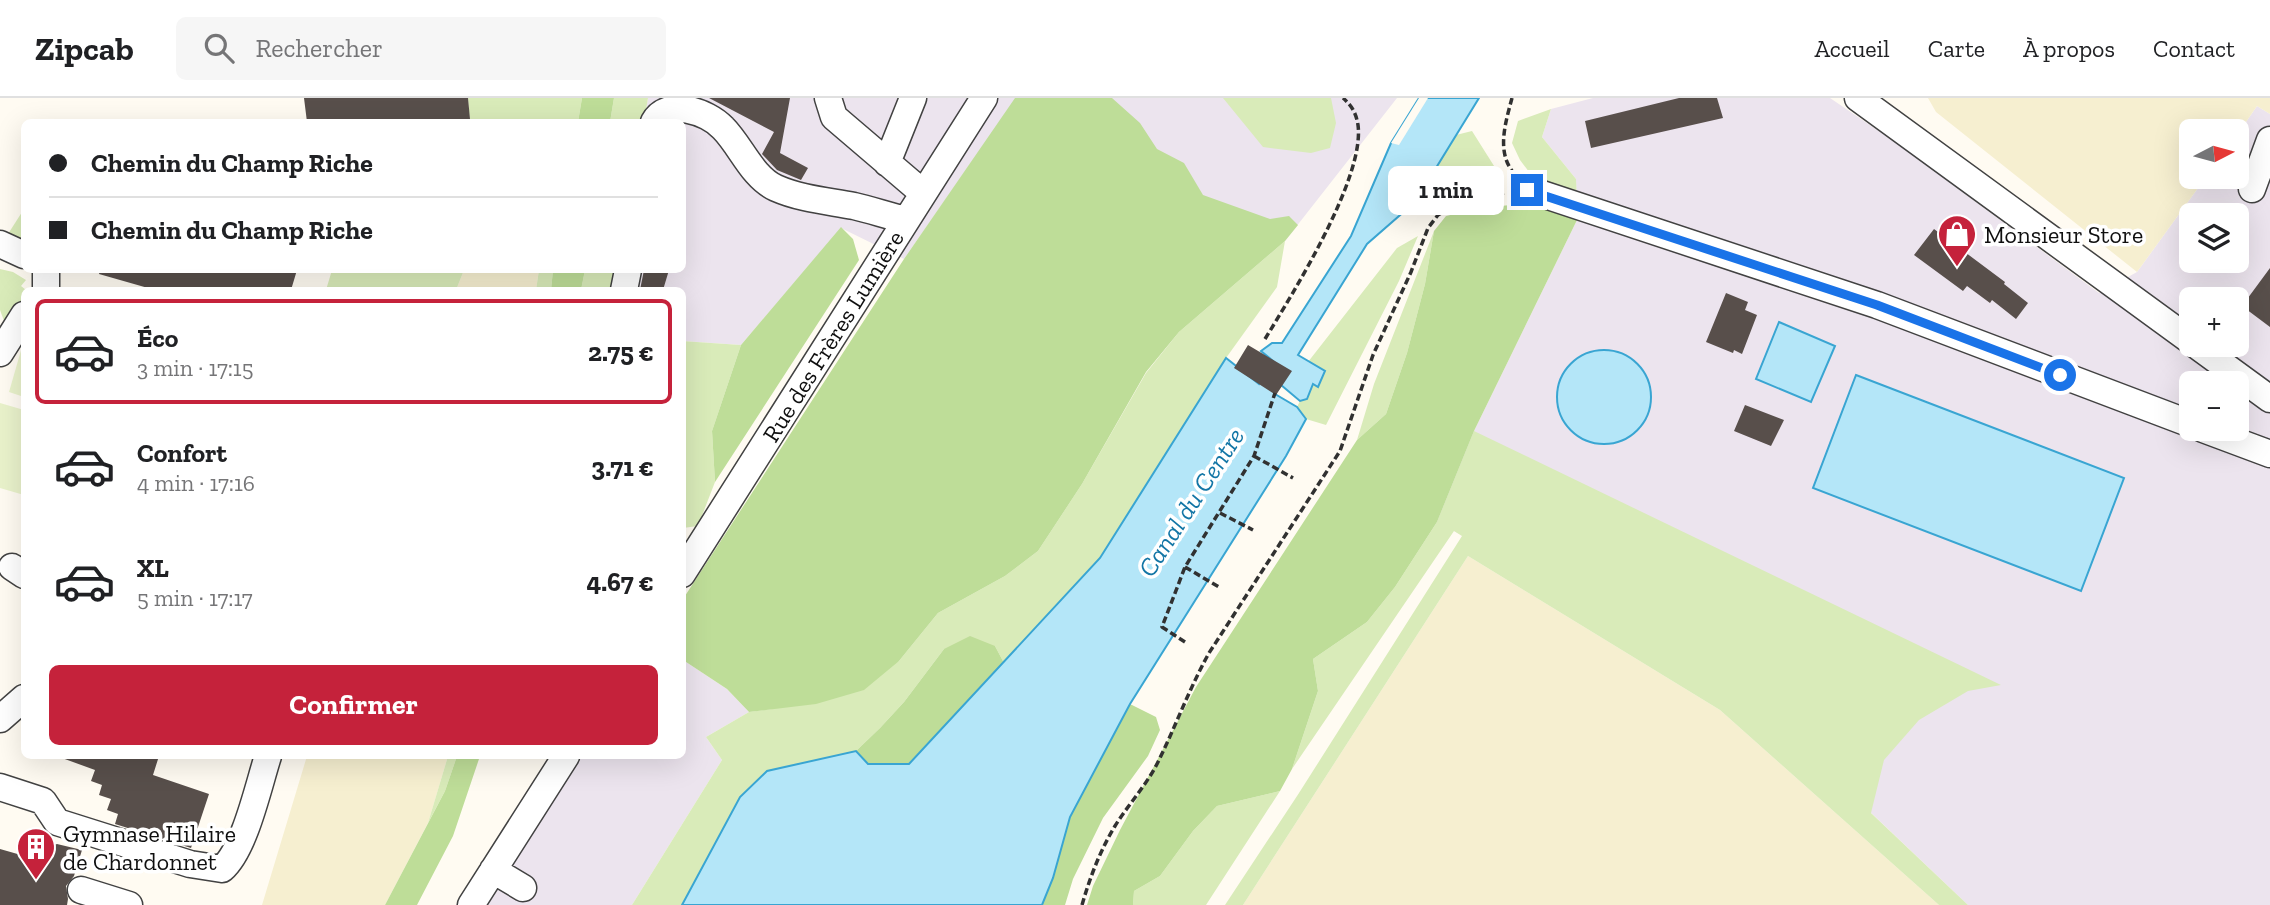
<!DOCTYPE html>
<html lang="fr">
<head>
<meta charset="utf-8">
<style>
	:root { --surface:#fff; --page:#f6f6f6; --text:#202124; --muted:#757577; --line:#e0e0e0; --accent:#c5223b }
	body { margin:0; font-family:"Zilla Slab",serif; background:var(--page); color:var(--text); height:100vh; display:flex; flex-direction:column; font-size:26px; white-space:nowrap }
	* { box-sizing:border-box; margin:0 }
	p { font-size:23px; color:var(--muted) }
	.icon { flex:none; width:38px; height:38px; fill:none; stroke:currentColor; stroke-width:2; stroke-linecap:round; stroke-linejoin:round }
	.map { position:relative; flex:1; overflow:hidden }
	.sheet { position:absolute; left:21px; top:189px; width:665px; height:472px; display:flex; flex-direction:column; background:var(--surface); border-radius:10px; box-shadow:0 7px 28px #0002 }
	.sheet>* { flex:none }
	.top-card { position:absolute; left:21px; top:21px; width:665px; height:154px; border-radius:10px; box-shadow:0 7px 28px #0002; display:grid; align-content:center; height:154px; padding:0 28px; background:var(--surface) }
	.needle { width:46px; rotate:84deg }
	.buttons { position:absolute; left:2179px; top:21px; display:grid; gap:14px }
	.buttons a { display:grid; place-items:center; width:70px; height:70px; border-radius:10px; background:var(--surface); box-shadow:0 7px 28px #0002; font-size:35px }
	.end { position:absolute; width:32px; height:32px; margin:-16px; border:9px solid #1a73e8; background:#fff; box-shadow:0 0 0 4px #fff }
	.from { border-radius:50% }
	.bubble { position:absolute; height:49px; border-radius:10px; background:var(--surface); box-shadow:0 7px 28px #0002; font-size:23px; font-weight:800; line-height:49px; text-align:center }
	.top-card b { display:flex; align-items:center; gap:24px; height:66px; font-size:26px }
	.top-card b+b { border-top:2px solid var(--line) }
	.top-card i { width:18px; height:18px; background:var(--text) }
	ul { padding:12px 0 0; list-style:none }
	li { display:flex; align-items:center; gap:21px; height:105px; margin:0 14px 10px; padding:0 14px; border:4px solid transparent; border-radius:10px }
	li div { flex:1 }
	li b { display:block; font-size:26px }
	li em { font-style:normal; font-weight:800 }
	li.on { border-color:var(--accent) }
	li>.icon { width:63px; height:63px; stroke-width:1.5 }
	.primary-button { display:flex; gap:14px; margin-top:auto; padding:14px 28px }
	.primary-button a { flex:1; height:80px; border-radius:10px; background:var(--accent); color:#fff; font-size:28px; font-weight:800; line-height:80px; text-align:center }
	header { display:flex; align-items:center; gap:42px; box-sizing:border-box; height:98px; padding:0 35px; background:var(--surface); border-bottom:2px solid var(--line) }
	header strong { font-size:33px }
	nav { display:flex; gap:38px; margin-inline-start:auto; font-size:24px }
	.search { width:490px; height:63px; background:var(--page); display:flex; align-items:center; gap:18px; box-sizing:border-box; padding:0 24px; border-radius:10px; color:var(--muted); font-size:26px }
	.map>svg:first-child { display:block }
	.industrial { fill:#ece4ee; fill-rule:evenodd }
	.farmland { fill:#f6efd0 }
	.green { fill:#d9ebb9 }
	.forest { fill:#bedd98 }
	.pitch { fill:#e9f2cb }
	.water { fill:#b4e6f8; stroke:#39a5d2; stroke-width:2 }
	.pier { fill:#fffbf2 }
	.building { fill:#584f4b }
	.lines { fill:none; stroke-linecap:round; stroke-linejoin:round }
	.minor-casing { stroke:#424242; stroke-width:29 }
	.path { stroke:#313131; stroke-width:3.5; stroke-dasharray:7 3.5; stroke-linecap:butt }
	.minor { stroke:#fff; stroke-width:26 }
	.route { stroke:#1a73e8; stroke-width:9 }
	.labels { text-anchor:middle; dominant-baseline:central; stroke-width:7; stroke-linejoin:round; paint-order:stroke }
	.poi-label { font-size:24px; fill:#0f0f0f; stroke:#fff; text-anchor:start }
	.street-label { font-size:24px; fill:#0f0f0f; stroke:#fff }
	.water-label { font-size:26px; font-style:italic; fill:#1376a6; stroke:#fff }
</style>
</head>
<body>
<header>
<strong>Zipcab</strong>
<div class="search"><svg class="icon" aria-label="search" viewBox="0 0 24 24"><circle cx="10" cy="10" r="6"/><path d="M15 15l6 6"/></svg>Rechercher</div>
<nav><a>Accueil</a><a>Carte</a><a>À propos</a><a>Contact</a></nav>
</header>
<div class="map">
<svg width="2270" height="807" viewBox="0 0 2270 807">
	<rect width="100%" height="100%" fill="#fffbf2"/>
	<path class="industrial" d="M648,0H1397L1285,143L991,36L904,161L841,130L741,247L683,243L682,192H618L621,172H682V24H644Z
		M1593,0H1830L1892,42L2099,195L2137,174L2206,79H2236L2237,37L2257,8L2270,16V807H1968L1763,612L1592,506L1437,424L1474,333L1577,122L1576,81L1542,39L1551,11ZM2191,117H2236V163H2191ZM2191,201H2236V247H2191ZM2191,285H2236V331H2191Z
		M683,562L727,591L749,614L706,639L722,662L632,807H456L551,658H682Z"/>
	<path class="farmland" d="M1928,0H2270V16L2257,8L2237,37L2236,33H2191V79H2206L2137,174L1936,14Z
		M464,172H539L536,192H456Z
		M1468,458L1720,612L1939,807H1243Z
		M307,658H448L428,725L385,807H262Z"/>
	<path class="green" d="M468,0H582L578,24H470Z
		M614,0H648L644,24H610Z
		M1223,0H1331L1336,25L1330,50L1311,55L1263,49Z
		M1551,11L1542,39L1576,81L1577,102L1539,87L1520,62L1512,45L1518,23Z
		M1472,33L1501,79L1454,95L1432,112L1415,104L1456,37Z
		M24,111V145L8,136Z
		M1434,133L1425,186L1407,255L1386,316L1357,342L1374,286Z
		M1418,138L1399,183L1326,327L1306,321L1297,309L1300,303L1307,301L1313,286L1318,289L1325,273L1308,264L1397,150Z
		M1285,143L1277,189L1226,260L1100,460L1004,565L995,548L944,551L904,604L880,630L856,653L767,673L740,699L682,807H632L722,662L706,639L749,614L772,611L899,563L938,515L1005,478L1038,453L1082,386L1146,275L1179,234Z
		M0,171L13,174L26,182L21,188L26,192L24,205L7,231L0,212Z
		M332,172H464L456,192H326Z
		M539,172H553L551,192H536Z
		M585,172H621L618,192H581Z
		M682,243L741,247L712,333L715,384L698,428L683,430Z
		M1474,333L2001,587L1968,593L1919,622L1884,662L1871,715L1968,807H1939L1720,612L1468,458L1243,807H1225L1299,695L1462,438L1454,433L1292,671L1318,593L1313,561L1367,524L1395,489L1437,424Z
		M448,658H457L445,693L428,725Z
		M1280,693L1206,807H1133L1134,793L1160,778L1193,733L1217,708Z"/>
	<path class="forest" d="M582,0H614L610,24H578Z
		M1015,0H1112L1140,25L1157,51L1184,65L1203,97L1270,121L1289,118L1298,127L1285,143L1179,234L1146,274L1082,386L1038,453L1005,478L938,515L899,563L864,592L816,606L749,614L727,591L683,562V501L904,161Z
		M1532,105L1577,122L1474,333L1437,424L1395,489L1367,524L1313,561L1318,593L1292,671L1280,693L1217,708L1193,733L1160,778L1134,793L1133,807H1087L1093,788L1120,732L1196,589L1357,342L1386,316L1407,255L1425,186L1434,133L1446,118L1480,110Z
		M841,129L853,141L859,162L715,384L712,333L741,247Z
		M553,172H585L581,192H551Z
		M970,538L995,548L1004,565L908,666H868L856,653L880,630L904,604L944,551Z
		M1130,606L1156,619L1160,632L1148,658L1103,720L1073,781L1065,807H1042L1053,780L1070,719Z
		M457,658H480L453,738L417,807H385L445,693Z"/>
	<path class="pitch" d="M24,242V299L9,294Z
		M0,305L24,312V397L0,390Z"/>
	<path class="water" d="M1419,0H1479L1415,104L1367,146L1298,257L1325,273L1318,289L1313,286L1307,301L1300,303L1281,287L1275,296L1297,309L1306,321L1286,358L1130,606L1070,719L1053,780L1042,807H682L740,699L767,673L856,653L868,666H909L1100,460L1226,260L1259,286L1273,263L1261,253L1272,245H1282L1351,138L1391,45Z
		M1779,224L1835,248L1811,304L1756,281Z
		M1557 299a47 47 0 1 1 94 0a47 47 0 1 1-94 0Z
		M1856,277L2124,380L2081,493L1813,390Z"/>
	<path class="pier" d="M1419,0H1428L1399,47L1391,45Z"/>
	<path class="building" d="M304,0H468L470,21L434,24H307Z
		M709,0H790L780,55L808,70L801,82L777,72L762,56L774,34Z
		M1679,0H1717L1723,20L1591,50L1585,23Z
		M1934,131L2005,184L2004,186L2028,205L2016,221L1992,202L1990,205L1967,188L1963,193L1914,157Z
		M2270,170V229L2242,208Z
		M100,172H297L291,192H155L99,176Z
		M644,172H669L663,192H640Z
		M1726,195L1748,204L1745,212L1757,217L1742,256L1734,252L1733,255L1706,244Z
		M1248,247L1292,273L1276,297L1234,270Z
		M1745,307L1784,322L1771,348L1734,333Z
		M62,658H159L153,677L209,696L191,750L115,726L118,716L107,712L111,701L99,697L102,687L91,683L95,672L62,660Z
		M57,746L82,752L74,778L66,788L68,801L67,807H0V751L42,763L51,748Z"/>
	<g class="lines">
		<defs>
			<path id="minor" d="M828,0L834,19L923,95
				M1858,0L2191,243
				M654,24C667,0 707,13 723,30C741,48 752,79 776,90C801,101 828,103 854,108C871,112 889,118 906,122
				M887,65L913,0
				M1527,91L1877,207L2191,326
				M2252,91L2270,42
				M0,146L24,157
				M46,172V192
				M624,192L628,172
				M2196,247L2270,301
				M0,255L24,217
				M2203,331L2270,356
				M12,469L24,477
				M682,476L984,0
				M0,621L24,600
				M0,689L43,703L57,724L190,766L222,771C245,751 258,689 268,658
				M493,772L523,790
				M81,792L129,807
				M471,807L566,658"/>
		</defs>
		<use href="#minor" class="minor-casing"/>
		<path class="path" d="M1512,0C1506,23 1496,53 1513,74
			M1265,241C1293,195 1365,80 1358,27C1356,15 1352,8 1343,0
			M1254,358L1293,380
			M1220,415L1253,432
			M1185,469L1219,489
			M1185,544L1162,529L1185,469L1254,358L1275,295
			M1082,807C1090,779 1100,753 1115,728C1128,707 1145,689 1157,666C1175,630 1189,591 1209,555L1340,353L1373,257L1411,174L1428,130L1438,117L1453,108L1478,99L1504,95"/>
		<use href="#minor" class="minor"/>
	</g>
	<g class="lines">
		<path class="route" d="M1527,92L1877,207L2060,277"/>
	</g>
	<defs>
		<symbol id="shop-pin" viewBox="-11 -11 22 30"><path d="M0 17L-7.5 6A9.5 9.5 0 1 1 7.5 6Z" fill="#c5223b" stroke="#fff"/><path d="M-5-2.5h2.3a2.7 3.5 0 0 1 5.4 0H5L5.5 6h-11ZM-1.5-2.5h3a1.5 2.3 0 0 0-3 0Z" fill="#fff"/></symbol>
		<symbol id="building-pin" viewBox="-11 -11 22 30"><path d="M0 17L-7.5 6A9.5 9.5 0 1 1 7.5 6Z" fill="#c5223b" stroke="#fff"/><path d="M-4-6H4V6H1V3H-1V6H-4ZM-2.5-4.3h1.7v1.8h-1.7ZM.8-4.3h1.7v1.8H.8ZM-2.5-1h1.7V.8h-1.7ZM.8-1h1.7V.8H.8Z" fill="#fff"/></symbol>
	</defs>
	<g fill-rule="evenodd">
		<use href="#shop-pin" x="1935" y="114" width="44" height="60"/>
		<use href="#building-pin" x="14" y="727" width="44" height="60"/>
	</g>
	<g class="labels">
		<g class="poi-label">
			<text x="1984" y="136">Monsieur Store</text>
			<text x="63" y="735">Gymnase Hilaire<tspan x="63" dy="28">de Chardonnet</tspan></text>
		</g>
		<g class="street-label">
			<text transform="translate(833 238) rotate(-58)">Rue des Frères Lumière</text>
		</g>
		<g class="water-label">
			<text transform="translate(1191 404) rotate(-57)">Canal du Centre</text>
		</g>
	</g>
</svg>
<div class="buttons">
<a><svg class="needle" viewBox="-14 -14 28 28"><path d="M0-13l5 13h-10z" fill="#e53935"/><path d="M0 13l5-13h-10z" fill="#757577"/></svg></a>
<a><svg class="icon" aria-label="layers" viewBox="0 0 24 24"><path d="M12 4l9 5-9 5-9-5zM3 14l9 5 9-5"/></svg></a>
<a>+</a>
<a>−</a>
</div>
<i class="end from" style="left:2060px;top:277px"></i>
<i class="end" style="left:1527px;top:92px"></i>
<div class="bubble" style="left:1388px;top:68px;width:116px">1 min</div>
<div class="top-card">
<b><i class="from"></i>Chemin du Champ Riche</b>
<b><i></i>Chemin du Champ Riche</b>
</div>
<section class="sheet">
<ul>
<li class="on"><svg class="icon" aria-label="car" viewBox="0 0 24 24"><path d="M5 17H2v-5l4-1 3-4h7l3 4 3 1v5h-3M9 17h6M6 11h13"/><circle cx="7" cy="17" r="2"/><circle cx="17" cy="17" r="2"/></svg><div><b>Éco</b><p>3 min · 17:15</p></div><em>2.75 €</em></li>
<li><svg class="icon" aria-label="car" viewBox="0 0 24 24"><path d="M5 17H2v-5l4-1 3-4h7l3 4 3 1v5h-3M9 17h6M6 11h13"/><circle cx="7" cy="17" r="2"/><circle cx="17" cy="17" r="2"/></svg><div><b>Confort</b><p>4 min · 17:16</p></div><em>3.71 €</em></li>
<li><svg class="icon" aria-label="car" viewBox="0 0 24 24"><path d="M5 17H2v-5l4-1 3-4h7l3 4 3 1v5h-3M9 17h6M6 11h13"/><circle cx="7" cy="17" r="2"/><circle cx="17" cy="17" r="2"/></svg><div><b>XL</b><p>5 min · 17:17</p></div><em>4.67 €</em></li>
</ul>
<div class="primary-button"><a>Confirmer</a></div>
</section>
</div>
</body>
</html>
